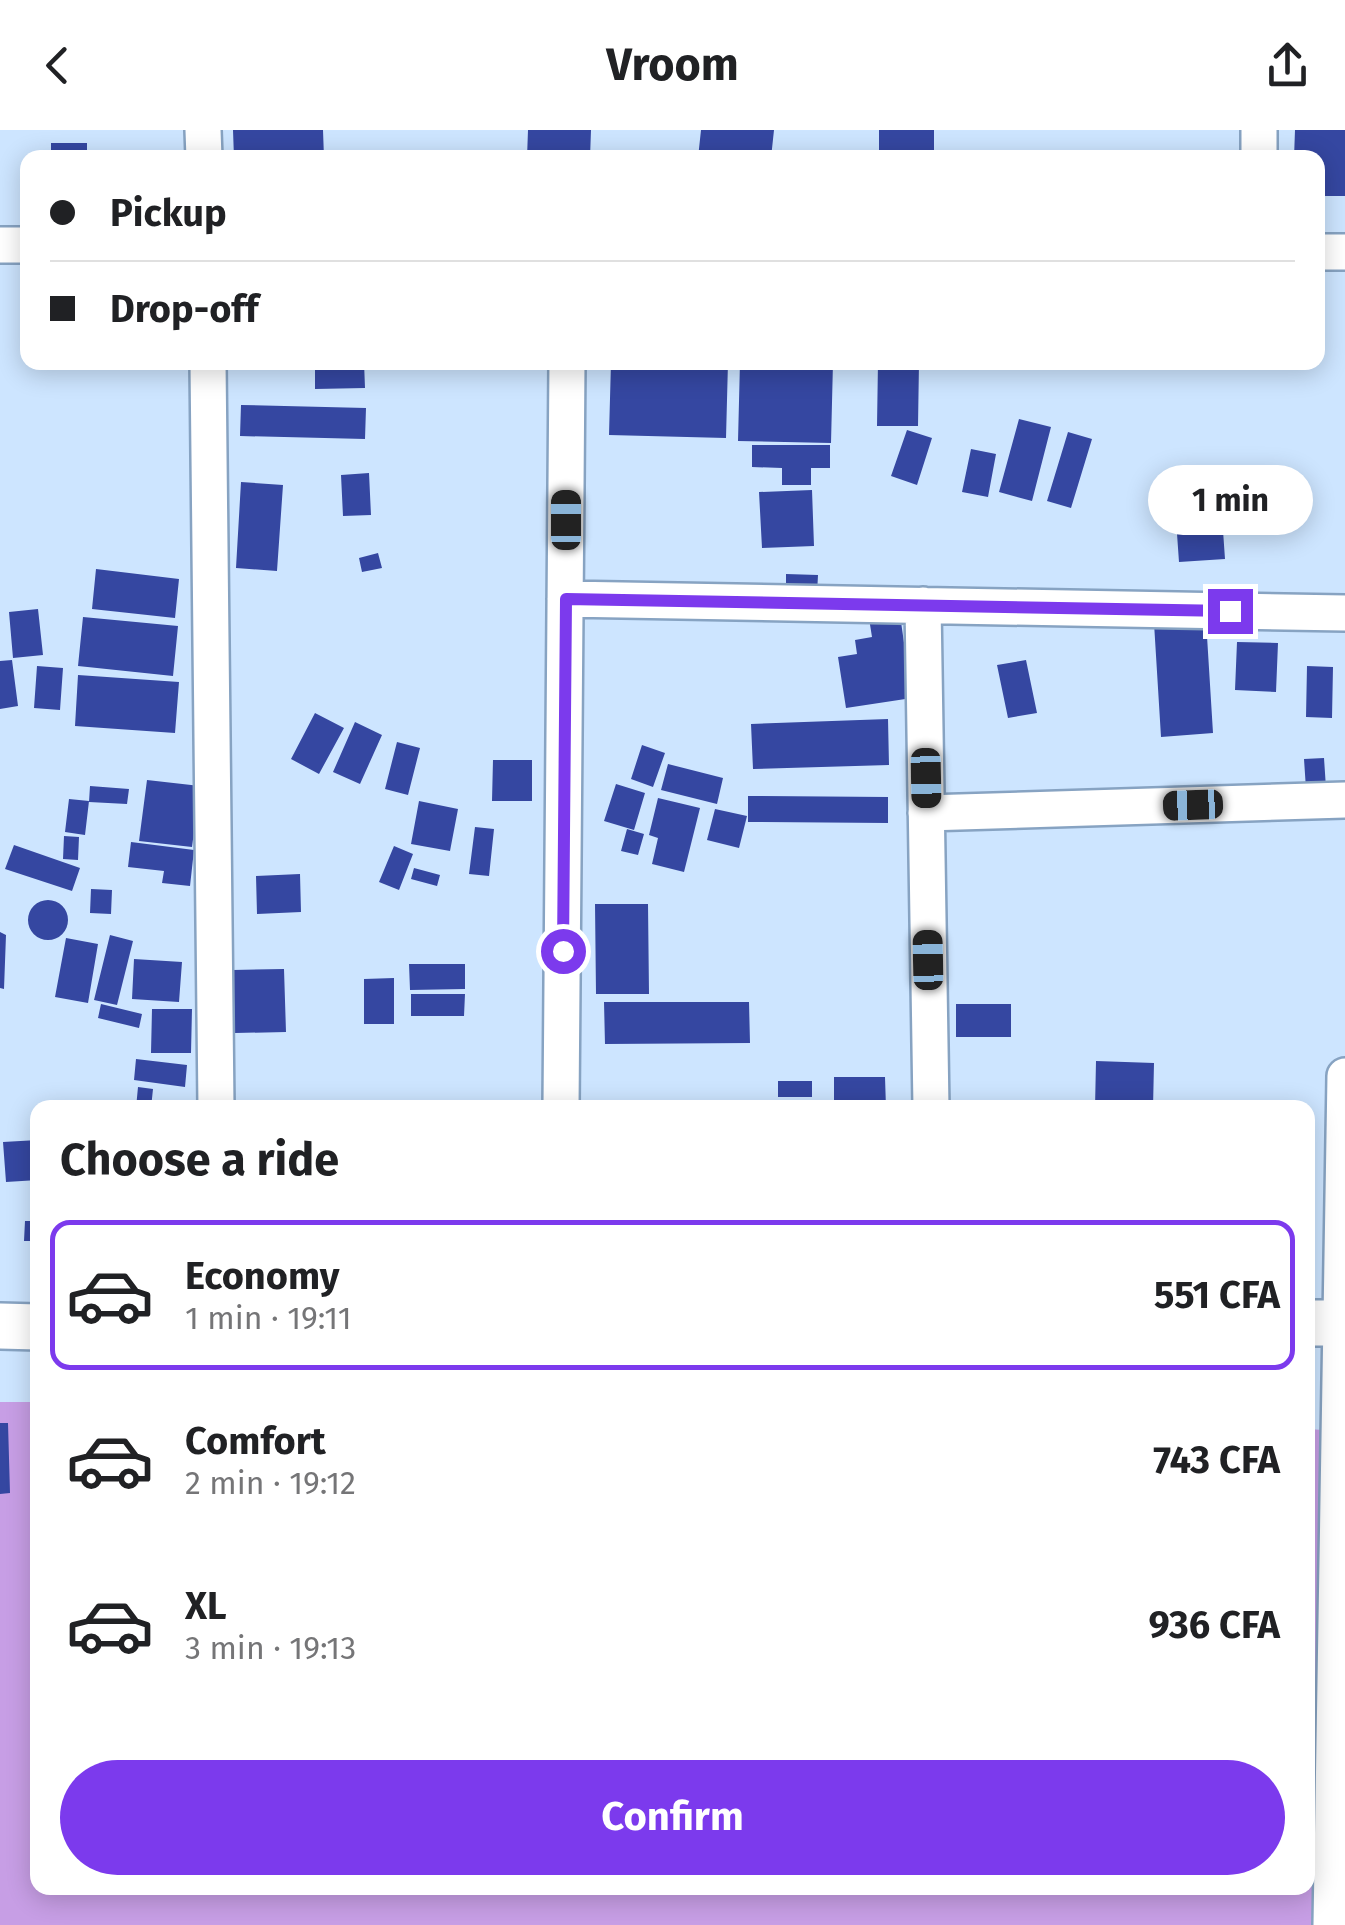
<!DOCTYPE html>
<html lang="en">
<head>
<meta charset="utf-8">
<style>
	:root { --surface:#fff; --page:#f2f2f2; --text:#202124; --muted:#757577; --line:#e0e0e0; --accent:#7c3aed }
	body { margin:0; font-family:"Fira Sans",sans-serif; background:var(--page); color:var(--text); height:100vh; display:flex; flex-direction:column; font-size:38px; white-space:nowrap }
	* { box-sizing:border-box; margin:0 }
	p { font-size:32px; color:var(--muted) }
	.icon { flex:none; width:55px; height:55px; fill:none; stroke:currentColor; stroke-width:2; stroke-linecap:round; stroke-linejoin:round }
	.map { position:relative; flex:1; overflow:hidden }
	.details { position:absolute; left:30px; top:970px; width:1285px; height:795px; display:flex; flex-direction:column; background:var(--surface); border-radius:20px; box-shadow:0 5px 25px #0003 }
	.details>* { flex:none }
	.banner { position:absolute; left:20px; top:20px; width:1305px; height:220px; border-radius:20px; box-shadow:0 5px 25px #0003; display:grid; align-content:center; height:220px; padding:0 30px; background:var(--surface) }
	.end { position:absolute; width:45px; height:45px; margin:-22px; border:12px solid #7c3aed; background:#fff; box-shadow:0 0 0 5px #fff }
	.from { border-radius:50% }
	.bubble { position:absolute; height:70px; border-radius:35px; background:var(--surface); box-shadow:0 5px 25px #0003; font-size:32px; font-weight:700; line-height:70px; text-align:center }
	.car { position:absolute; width:30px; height:60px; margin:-30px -15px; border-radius:12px; box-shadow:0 0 8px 2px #0007; background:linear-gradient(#222 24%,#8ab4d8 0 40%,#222 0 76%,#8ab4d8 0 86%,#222 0) }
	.banner b { display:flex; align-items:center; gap:35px; height:95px; font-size:38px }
	.banner b+b { border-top:2px solid var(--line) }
	.banner i { width:25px; height:25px; background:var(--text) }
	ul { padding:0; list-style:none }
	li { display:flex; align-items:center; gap:30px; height:150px; margin:0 20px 15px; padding:0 10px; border:5px solid transparent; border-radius:20px }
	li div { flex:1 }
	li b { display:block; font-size:38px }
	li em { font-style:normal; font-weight:700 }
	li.active { border-color:var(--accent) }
	li>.icon { width:90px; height:90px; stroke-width:1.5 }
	h2 { padding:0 30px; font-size:45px; line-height:120px }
	.button { display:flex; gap:20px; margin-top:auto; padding:20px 30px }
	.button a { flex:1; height:115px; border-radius:60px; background:var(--accent); color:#fff; font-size:40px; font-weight:700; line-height:115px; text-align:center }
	header { display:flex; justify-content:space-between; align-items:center; height:130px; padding:0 30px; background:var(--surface); font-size:45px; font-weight:700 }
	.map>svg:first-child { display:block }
	.green { fill:#c79ee5 }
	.building { fill:#3547a1 }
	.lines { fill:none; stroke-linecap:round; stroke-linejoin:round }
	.minor-casing { stroke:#87a3c2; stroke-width:40 }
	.tertiary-casing { stroke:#87a3c2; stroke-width:50 }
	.minor { stroke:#fff; stroke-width:35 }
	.tertiary { stroke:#fff; stroke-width:45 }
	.route { stroke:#7c3aed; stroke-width:12 }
</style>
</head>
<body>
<header><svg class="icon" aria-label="back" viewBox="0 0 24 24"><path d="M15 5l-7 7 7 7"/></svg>Vroom<svg class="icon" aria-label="share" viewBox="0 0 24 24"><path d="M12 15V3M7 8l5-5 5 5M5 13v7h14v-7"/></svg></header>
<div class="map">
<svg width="1345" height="1795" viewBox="0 0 1345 1795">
	<rect width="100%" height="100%" fill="#cde5ff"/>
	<path class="green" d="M0,1272H37L38,1758H1308V1299L1323,1300L1320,1795H0Z"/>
	<path class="building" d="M233,0H323L324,28H234Z
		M528,0H591L590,28H527Z
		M701,0H774L771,28H698Z
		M879,0H934V28H879Z
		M1295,0H1345V66H1318V28H1294Z
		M51,13H87V28H51Z
		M315,232H364L365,258L315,259Z
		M611,232H728L726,308L609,305Z
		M740,232H833L831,313L738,311Z
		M878,232H919L918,296H877Z
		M241,275L366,278L365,309L240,306Z
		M1019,289L1051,297L1032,371L999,362Z
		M907,300L932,308L917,355L891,346Z
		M1068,302L1092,309L1071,378L1047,371Z
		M752,315H830V338H811V355H782V338L752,337Z
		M971,319L996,324L988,367L962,362Z
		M369,343L371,385L343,386L341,345Z
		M241,352L283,355L277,441L236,438Z
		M1220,358L1225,429L1179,432L1174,361Z
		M812,360L814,416L762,418L759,362Z
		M378,423L382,438L362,442L359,428Z
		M96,439L179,449L175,488L92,479Z
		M786,444L818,445L817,464L786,463Z
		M899,478L912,568L846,578L838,527L857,524L855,510L872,507L868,482Z
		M38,479L43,525L13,528L9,482Z
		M83,487L178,496L173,546L78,536Z
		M1206,490L1213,603L1161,607L1154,493Z
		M1237,512L1278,513L1276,562L1235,560Z
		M12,530L18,576L0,579V531Z
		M1026,530L1037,583L1008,588L997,535Z
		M37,536L63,538L60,580L34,578Z
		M1307,536L1333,537L1332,588L1306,587Z
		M78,545L179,552L175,603L75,596Z
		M315,583L344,598L319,644L291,629Z
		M888,589L889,635L753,639L751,594Z
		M355,592L382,605L360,654L333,642Z
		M397,612L420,618L408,665L385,659Z
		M642,615L665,623L653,657L631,649Z
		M1324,628L1326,658L1306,659L1304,629Z
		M493,630H532V671H492Z
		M668,634L723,648L717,674L661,660Z
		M147,650L200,656L192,717L139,711Z
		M616,654L645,663L634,700L604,691Z
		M90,656L129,659L127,674L89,672Z
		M748,666L888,667V693L748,692Z
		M658,668L700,678L684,742L652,734L658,708L649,705Z
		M69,669L89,671L85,705L65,702Z
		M419,671L458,679L450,721L411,714Z
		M715,679L747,686L739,718L707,710Z
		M475,697L494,699L489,746L469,744Z
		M627,699L644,704L638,725L621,721Z
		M64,706L79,707L78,730L63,729Z
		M131,712L194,720L190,756L162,753L164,741L128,737Z
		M14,715L80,738L72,761L5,739Z
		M394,716L413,724L399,760L379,752Z
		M414,738L440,745L437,756L411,749Z
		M300,744L301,782L257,784L256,746Z
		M91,759L112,760L111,784L90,783Z
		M28 790a20 20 0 1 1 40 0a20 20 0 1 1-40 0Z
		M595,774H648L649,864H596Z
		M0,802L6,805L4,859L0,858Z
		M110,805L133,811L117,875L94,870Z
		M66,808L98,814L88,873L55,867Z
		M134,829L182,832L179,872L132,869Z
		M409,834H465V859L410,860Z
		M284,839L286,902L235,903L233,840Z
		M394,848V894H364V849Z
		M411,864H465L464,886H411Z
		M604,872H749L750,913L605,914Z
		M101,874L142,884L139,898L98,888Z
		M956,874H1011V907H956Z
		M152,879H192L191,923H151Z
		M136,929L187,935L185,957L134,950Z
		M1096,931L1154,933L1153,978H1095Z
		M834,947H885L886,978H834Z
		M778,951H812V967H778Z
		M138,957L153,959L151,978H136Z
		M38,1010V1050L6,1052L3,1012Z
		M25,1091H38V1111H24Z
		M0,1293H8L10,1363L0,1364Z"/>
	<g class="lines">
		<defs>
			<path id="minor" d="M203,0L204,28
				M1259,0V28
				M0,115H28
				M1318,122H1345
				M208,232L216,978
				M565,469L1345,483
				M923,475L931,978
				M926,683L1345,670
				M561,978L567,232
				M1331,1795L1345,946"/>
			<path id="tertiary" d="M1308,1193H1345
				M0,1196L38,1197"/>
		</defs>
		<use href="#minor" class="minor-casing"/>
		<use href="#tertiary" class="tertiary-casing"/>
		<use href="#minor" class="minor"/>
		<use href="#tertiary" class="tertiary"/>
	</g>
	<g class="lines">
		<path class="route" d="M563,821L566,469L1230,481"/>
	</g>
</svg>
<i class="end from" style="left:563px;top:821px"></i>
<i class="end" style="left:1230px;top:481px"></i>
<div class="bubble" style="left:1148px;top:335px;width:165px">1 min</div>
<i class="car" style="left:566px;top:390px;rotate:0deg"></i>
<i class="car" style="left:926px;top:648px;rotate:179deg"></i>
<i class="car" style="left:1193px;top:675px;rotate:268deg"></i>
<i class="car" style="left:928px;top:830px;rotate:359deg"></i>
<div class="banner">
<b><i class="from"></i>Pickup</b>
<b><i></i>Drop-off</b>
</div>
<section class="details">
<h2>Choose a ride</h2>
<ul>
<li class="active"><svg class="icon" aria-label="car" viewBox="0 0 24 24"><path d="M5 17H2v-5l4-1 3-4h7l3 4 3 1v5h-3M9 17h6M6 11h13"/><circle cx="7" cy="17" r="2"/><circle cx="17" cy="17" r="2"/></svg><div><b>Economy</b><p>1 min · 19:11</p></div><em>551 CFA</em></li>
<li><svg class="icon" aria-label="car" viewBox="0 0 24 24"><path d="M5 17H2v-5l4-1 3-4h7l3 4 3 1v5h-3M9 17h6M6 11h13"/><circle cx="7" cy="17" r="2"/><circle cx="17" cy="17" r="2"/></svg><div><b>Comfort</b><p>2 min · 19:12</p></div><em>743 CFA</em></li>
<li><svg class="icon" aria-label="car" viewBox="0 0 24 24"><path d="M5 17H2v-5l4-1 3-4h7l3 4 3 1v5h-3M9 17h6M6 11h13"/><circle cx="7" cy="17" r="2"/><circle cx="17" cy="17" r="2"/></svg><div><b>XL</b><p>3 min · 19:13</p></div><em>936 CFA</em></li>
</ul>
<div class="button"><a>Confirm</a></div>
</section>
</div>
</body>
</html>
